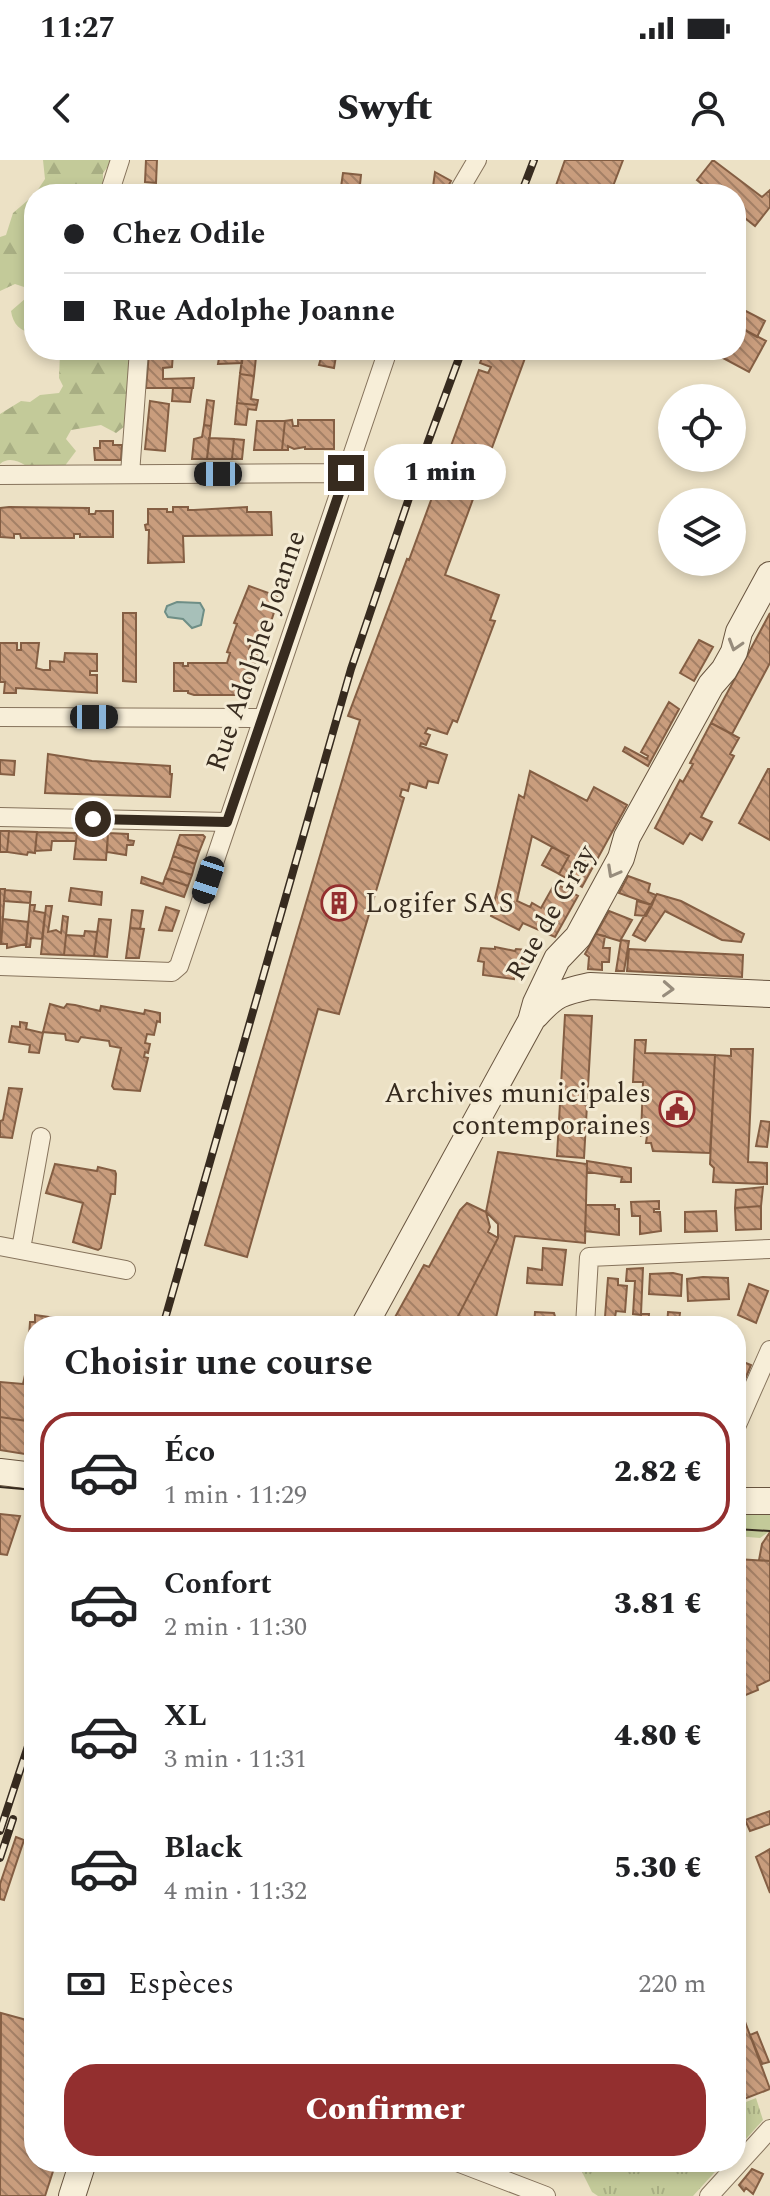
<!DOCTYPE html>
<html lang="fr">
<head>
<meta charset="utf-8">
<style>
	:root { --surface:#fff; --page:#f2f2f2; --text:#202124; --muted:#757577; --line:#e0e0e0; --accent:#932f2f }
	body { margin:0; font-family:Spectral,serif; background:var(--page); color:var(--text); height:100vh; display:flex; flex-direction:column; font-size:30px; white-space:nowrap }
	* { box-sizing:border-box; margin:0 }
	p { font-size:26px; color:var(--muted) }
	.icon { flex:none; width:44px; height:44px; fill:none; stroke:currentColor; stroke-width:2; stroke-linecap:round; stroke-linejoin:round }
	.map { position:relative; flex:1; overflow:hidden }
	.drawer { position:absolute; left:24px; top:1156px; width:722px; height:856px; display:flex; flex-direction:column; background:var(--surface); border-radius:32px; box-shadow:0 4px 12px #0003 }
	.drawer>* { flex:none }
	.banner { position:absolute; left:24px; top:24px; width:722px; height:176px; border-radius:32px; box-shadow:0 4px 12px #0003; display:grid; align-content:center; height:176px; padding:0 40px; background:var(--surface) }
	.tools { position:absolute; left:658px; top:224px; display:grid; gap:16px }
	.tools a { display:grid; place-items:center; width:88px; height:88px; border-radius:50%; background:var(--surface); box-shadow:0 4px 12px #0003; font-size:40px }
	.end { position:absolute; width:36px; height:36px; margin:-18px; border:10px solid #372b1f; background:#fff; box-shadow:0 0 0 4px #fff }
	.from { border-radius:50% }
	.bubble { position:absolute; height:56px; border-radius:28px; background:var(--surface); box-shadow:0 4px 12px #0003; font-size:26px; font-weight:800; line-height:56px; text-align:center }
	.car { position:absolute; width:24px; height:48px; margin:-24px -12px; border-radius:10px; box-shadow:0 0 6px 2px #0007; background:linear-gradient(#222 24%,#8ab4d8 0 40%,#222 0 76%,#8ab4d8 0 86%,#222 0) }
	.banner b { display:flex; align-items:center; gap:28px; height:76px; font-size:30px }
	.banner b+b { border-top:2px solid var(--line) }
	.banner i { width:20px; height:20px; background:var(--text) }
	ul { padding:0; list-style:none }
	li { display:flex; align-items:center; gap:24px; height:120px; margin:0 16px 12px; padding:0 24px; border:4px solid transparent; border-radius:32px }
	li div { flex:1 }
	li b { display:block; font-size:30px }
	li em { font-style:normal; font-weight:800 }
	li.current { border-color:var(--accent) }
	li>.icon { width:72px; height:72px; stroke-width:1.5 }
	h2 { padding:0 40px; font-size:36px; line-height:96px }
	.pay { display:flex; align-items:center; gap:20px; height:88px; padding:0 40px; font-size:30px }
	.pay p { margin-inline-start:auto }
	.primary-button { display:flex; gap:16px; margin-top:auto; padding:16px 40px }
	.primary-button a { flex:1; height:92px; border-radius:32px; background:var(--accent); color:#fff; font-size:32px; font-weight:800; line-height:92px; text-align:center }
	.status { display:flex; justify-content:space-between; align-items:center; height:56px; padding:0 40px; background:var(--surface); direction:ltr }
	.status svg { height:22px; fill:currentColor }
	header { display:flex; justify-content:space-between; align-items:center; height:104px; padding:0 40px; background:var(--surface); font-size:36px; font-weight:800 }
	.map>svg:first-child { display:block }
	.grass { fill:url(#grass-tufts) }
	.forest { fill:url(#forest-firs) }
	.water { fill:#a7c0b9; stroke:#6e8e86; stroke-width:2 }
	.building { fill:url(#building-back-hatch); stroke:#845e43; stroke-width:2 }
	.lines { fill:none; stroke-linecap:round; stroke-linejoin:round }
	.street-casing { stroke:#86735c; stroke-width:20 }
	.secondary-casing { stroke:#68543f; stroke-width:28 }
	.street { stroke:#f7eed8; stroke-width:18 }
	.secondary { stroke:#f7eed8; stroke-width:26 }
	.tram { stroke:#372b1f; stroke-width:2 }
	.rail-casing { stroke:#372b1f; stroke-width:8 }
	.rail { stroke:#f4ebd4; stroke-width:5; stroke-dasharray:15; stroke-linecap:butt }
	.oneway { stroke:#978c7c }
	.route { stroke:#372b1f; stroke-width:10 }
	.labels { text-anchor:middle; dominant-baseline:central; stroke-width:6; stroke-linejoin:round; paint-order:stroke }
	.street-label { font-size:28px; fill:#372b1f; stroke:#f4ebd4 }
	.poi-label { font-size:28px; fill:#372b1f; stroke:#f4ebd4; text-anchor:start }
</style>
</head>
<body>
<div class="status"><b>11:27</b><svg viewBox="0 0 49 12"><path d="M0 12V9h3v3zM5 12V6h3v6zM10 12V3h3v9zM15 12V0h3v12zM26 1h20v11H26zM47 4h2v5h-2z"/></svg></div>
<header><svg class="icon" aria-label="back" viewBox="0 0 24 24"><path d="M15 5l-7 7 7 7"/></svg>Swyft<svg class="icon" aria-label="person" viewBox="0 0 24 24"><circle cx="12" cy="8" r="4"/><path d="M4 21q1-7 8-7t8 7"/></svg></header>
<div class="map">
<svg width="770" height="2036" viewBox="0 0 770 2036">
	<defs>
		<pattern id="grass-tufts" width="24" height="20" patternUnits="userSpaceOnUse" patternTransform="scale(2)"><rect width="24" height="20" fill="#c3ca99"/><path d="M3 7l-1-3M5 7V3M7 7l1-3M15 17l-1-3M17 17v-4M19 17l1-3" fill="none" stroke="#a8ae83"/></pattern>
		<pattern id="forest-firs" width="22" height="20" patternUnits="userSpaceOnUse" patternTransform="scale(2)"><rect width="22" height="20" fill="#c3ca99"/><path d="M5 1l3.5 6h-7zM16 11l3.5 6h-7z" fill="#a8ae83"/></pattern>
		<pattern id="building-back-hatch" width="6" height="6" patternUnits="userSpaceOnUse" patternTransform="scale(2)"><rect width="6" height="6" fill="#c99d7d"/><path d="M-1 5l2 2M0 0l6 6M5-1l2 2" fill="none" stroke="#a48066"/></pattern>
	</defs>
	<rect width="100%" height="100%" fill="#ece1c5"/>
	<path class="grass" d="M770,1350V1371L760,1378L736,1376V1351Z
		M756,1938L763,1960L736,1990V1946Z
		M595,2002H724L693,2036H598L592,2032L580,2008Z"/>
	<path class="forest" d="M43,0H113L103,13V34H35L45,19Z
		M34,35V173C20,172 13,164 11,151L26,138L27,128L15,124L0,131V77L6,75L13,53Z
		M66,190H136L125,266L116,273L101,265L71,270L66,279L76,291L61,311L40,315C28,308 13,293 0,304V254L21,241L30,242L40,235L59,233L63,226L59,218L60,193Z"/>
	<path class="water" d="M177,442L200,443L204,450L201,465L192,468L183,459L168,457L165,452L167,446Z"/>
	<path class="building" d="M157,0L156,23L145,22L146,0Z
		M565,0H623L610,34H553Z
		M713,0L762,37L770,30V47L755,66L736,51V34H714L697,20Z
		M435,12L451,21L444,34H432Z
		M343,13L361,15L359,34H340Z
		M144,26L175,27L174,34H144Z
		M187,26L206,29L205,34H177L178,27Z
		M736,146L765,161L757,177L736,165Z
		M739,167L766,181L749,212L723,198L727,190H736V173Z
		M323,190H337L334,208L319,205Z
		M485,190H528L445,415L499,435L490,460L495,461L457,562L453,560L447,574L428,568L425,573L430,575L426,585L421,583L420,586L447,595L438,623L428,621L426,628L410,623L408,631L402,629L400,636L404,638L339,854L318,849L247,1097L205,1085L360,560L348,556L407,399L409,400L479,210L488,213L491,207L480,203Z
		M243,191L242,203L218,204L220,192Z
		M243,191H267L266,197H256L254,216L240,214Z
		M149,193H173L172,207L163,208V219L194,218L193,228H146Z
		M240,214L254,216L251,239L258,240L257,245L237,243Z
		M173,228H192L190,242L172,241Z
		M207,240L214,241L211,266L204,265Z
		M150,241L169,244L165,291L145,289Z
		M237,243L257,245L256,250L248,249L246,265L235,264Z
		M292,260L293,266H298V260H334V289H305V287L294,289L288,286V290H282L285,261Z
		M257,261H285L282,290H254Z
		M204,265L211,266L207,299H192L194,279L202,277Z
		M209,278L234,279L232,299H207Z
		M234,279L244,280L242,299H232Z
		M100,281H113V285H122L121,300H95L94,288H100Z
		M9,347L89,348V354H95L96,351H113V377H80V374H74V378H21L20,374H14V378L0,377V348Z
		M173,347H188V350H194L247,347V352H271L272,375L183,376L184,402L148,403L149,370H146L145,365L148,364V349H167V352H173Z
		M249,426L277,436L274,443H277L269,468L266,467L264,472L267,473L265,479L260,477L258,482L252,480L249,489L258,492L247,529L243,532H236V535H194L188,533V531H174V503H183V506H188V503H227L230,493L227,492L237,464L234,463Z
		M123,453H136V522L123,521Z
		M770,453V503L732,574L711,563Z
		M699,480L713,487L694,521L680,513Z
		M0,483H17V490H21V483H39L36,508L43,510H50V501L64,502L65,493L97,494V511H90V515H97V533L16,528V533H4L5,522H0Z
		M669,542L679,549L648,606L623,591L625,587L647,599L648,596L641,592Z
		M711,563L739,578L730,594L734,596L701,657L712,662L702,680L690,673L683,684L655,668L680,620L683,622L693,604L690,603Z
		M48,594L92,601L170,606V614H172L170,637L45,633Z
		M0,600L15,601L14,615L0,614Z
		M768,609H770V680L739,663Z
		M530,611L587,641L594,627L627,645L582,727L559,714L569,696L532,676L517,741L530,747L532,743L541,748L555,723L578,736L555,777L523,763L519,770L491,756L519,635L524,638Z
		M0,671H9L7,692H0Z
		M9,671L37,672L35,693L28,692L27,695L7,692Z
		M37,672L77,673L76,681H52L51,690L35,691Z
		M77,673H108L106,700L74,699Z
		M108,673L128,674V680L134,681L133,685H127L126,695L107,692Z
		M180,675H203L205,677L199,692L177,684Z
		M177,684L199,692L195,704L173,696Z
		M552,687L569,696L559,714L542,705Z
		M173,696L195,704L192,715L169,708Z
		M169,708L192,715L188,726L165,718Z
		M628,716L650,724L648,732L656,735L652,745L619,733Z
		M142,717L163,724L165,718L188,726L184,737L141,723Z
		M71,728L102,732L101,745L69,741Z
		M0,729H5L1,784H0Z
		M5,730L31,732L30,743L4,741Z
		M657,734L681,741L744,774L741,782L722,780L665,751L645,781L633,775Z
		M637,741L652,745L646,756L635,755Z
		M30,745H35L34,751L45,753L42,779L31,778L30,787H26Z
		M46,746H52L48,772L56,770L61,773L63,756L68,757L64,795L41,794Z
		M166,747L179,751L172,771L159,770Z
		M132,750L143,751L140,769L130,768Z
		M609,751L632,760L620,781L596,774Z
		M3,759L28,762L26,784L7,788V784H1Z
		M99,759L111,760L107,797L94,796Z
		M130,768L144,769L139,798H126Z
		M85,771L97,772L94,796L64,795L66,775L84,776Z
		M596,774L605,776L603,788H610L609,802H602V810L588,809L589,797L585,794Z
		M621,780L629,781L624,811H616Z
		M495,787L515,791L516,789L528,790L524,813H514V819L483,815L484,802L478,801L481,788L495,789Z
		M629,789L743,795L742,817L627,811Z
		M50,844L64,848L67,844L75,845L100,851L101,846L144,854L145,850L160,853V862L157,861L154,875L147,874L145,883L150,884L148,893L145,892L144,897L148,898L140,931L114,929L112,926L121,888L110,886L109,881L81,877L78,882L66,880L65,874L43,872Z
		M565,855L592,856L584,998L557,996Z
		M20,862L27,863L26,869L43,873L39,893L29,892L30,885L9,882L12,866L20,867Z
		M635,880H646L645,893L715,895L710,993L653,991L651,983H646L647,976H641L643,922H633Z
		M731,889H753L748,1002L767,1003V1024L713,1022L714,1008L710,1004L715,895L731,896Z
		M9,928L22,929L12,978L0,977V961L3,960Z
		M761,961L770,962L767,987L756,986Z
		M498,992L587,1004L585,1083L515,1076L494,1166H453L498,1078V1064L486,1052Z
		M587,1001L631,1008V1022H621L622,1017L587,1012Z
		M55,1004L97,1011L98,1007L115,1011L116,1014L115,1034H111L101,1088L98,1090L73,1082L83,1043L46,1033Z
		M763,1027L761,1046L735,1048L736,1030Z
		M659,1041V1049H654V1052H660L661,1071L640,1074V1056H632L631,1042Z
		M467,1043L486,1052L490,1067L488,1072L498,1078L453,1166L388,1164L391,1158L394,1159L424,1105L429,1107L460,1050Z
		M586,1045H615V1049H619V1075L585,1071Z
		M761,1046V1069L736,1070L735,1048Z
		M716,1051L717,1071L685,1072V1052Z
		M543,1088L566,1090L562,1125L527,1123L528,1108L542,1110Z
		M643,1108L641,1154H649L648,1166L641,1165V1155L633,1154L635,1121H626L627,1109Z
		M673,1113L682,1115L681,1136L649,1134L650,1114Z
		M703,1117L728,1118L729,1139L688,1141L687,1119Z
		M608,1118L618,1119V1125L627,1126L625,1152L616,1151L615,1158L605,1157Z
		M749,1124L768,1131L756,1163L738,1155Z
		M535,1152L554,1153L556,1160L551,1162L550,1166H534Z
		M668,1152L680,1153L679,1161L726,1162L725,1166H667Z
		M35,1155L78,1161L76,1166H34V1207L27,1206L30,1162H35Z
		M736,1199L751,1205L744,1222L739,1220L736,1227Z
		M27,1206L34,1207V1262L0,1257V1222L23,1224Z
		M0,1257L34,1262V1293L31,1295L0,1290Z
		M0,1354L20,1356L7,1395L0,1394Z
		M770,1372V1401L759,1400L762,1384Z
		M737,1399L770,1401V1520L757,1526L758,1530L736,1539V1406L740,1404Z
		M770,1651V1664L750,1671L745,1660Z
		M16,1677L24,1680L4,1740L0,1739V1724Z
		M770,1689V1733L756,1697Z
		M741,1851L770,1929L736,1942V1853Z
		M1,1853L34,1862V2002H56L45,2036H0Z
		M757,1872L769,1902L762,1904L750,1875Z
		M752,2009L763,2014L753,2034L746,2028L744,2031L739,2025Z"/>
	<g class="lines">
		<defs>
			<path id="street" d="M109,34L120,0
				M457,34L477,0
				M130,314L139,190
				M0,315L346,313
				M0,557L262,558
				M0,657L227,662
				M0,806L172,812L179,806L388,190
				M0,1086L126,1110
				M21,1089L41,977
				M585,1166L589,1097L770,1089
				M736,1267L770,1190
				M457,2002L546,2036
				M709,2036L770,1969"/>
			<path id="secondary" d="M536,855C555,834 562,832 590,826L770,834
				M364,1166L531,861L536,843L557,799L578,777L621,698L627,677L711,525L724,510L734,492L739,472L770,415
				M0,1312L34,1316
				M736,1341H770
				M72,2036L83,2002"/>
		</defs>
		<use href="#street" class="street-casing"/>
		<use href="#secondary" class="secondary-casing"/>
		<use href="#street" class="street"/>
		<use href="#secondary" class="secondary"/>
		<path class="tram" d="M0,1327L34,1330
			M736,1369L770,1371"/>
		<defs>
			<path id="rail" d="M521,34L534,0
				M163,1166L351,509L428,282L462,190
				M0,1671L34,1568
				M0,1698L13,1659"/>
		</defs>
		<use href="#rail" class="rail-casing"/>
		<use href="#rail" class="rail"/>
	</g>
	<defs><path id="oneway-chevron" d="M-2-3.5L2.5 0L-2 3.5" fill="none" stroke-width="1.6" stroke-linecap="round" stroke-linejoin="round" transform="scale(2)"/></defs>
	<g class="oneway">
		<use href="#oneway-chevron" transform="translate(735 485) rotate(107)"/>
		<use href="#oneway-chevron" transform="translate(613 712) rotate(119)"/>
		<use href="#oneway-chevron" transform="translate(668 829) rotate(3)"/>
	</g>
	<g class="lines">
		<path class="route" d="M93,659L227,662L346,313"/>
	</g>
	<defs>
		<symbol id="building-ring" viewBox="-11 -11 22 22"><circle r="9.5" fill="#f4ebd4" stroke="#932f2f" stroke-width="1.5"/><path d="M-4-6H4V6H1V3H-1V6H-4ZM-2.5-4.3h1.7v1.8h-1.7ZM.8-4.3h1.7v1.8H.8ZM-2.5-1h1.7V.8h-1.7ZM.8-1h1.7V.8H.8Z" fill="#932f2f"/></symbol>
		<symbol id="civic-ring" viewBox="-11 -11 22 22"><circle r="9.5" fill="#f4ebd4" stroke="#932f2f" stroke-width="1.5"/><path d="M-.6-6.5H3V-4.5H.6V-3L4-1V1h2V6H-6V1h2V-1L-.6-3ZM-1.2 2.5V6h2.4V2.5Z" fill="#932f2f"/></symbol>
	</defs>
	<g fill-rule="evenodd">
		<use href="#building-ring" x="319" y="723" width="40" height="40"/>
		<use href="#civic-ring" x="657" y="929" width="40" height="40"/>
	</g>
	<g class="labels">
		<g class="street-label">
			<text transform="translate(256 491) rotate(-71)">Rue Adolphe Joanne</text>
			<text transform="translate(551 753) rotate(-60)">Rue de Gray</text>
		</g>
		<g class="poi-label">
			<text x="365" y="743">Logifer SAS</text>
			<text x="651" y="933" text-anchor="end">Archives municipales<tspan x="651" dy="32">contemporaines</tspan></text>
		</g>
	</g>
</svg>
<div class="tools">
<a><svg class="icon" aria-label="locate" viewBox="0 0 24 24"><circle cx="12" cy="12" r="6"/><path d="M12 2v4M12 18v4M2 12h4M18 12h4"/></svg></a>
<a><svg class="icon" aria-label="layers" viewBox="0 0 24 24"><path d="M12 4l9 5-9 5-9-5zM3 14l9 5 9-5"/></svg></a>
</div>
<i class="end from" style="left:93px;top:659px"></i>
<i class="end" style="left:346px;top:313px"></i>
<div class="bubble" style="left:374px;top:284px;width:132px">1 min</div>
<i class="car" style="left:218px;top:314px;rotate:270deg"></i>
<i class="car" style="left:94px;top:557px;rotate:90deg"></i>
<i class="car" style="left:208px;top:720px;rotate:198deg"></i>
<div class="banner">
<b><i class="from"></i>Chez Odile</b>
<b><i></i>Rue Adolphe Joanne</b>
</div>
<section class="drawer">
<h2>Choisir une course</h2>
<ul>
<li class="current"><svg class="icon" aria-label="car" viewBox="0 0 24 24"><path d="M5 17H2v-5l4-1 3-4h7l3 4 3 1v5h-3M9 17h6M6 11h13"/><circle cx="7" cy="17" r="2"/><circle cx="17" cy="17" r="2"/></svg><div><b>Éco</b><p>1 min · 11:29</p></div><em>2.82 €</em></li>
<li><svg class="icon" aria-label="car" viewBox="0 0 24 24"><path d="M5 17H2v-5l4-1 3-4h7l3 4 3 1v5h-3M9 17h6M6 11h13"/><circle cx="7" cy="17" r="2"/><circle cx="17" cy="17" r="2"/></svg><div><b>Confort</b><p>2 min · 11:30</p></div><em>3.81 €</em></li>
<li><svg class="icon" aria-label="car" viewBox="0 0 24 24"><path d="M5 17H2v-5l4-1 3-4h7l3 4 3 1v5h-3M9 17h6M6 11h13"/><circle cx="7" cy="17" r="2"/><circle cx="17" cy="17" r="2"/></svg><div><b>XL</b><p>3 min · 11:31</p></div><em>4.80 €</em></li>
<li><svg class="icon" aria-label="car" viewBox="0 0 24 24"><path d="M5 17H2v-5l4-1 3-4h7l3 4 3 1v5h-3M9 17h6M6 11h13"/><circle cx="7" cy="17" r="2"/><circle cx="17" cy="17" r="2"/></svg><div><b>Black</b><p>4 min · 11:32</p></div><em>5.30 €</em></li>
</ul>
<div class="pay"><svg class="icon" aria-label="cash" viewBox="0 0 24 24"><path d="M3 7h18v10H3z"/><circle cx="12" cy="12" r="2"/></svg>Espèces<p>220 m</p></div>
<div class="primary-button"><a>Confirmer</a></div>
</section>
</div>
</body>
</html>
